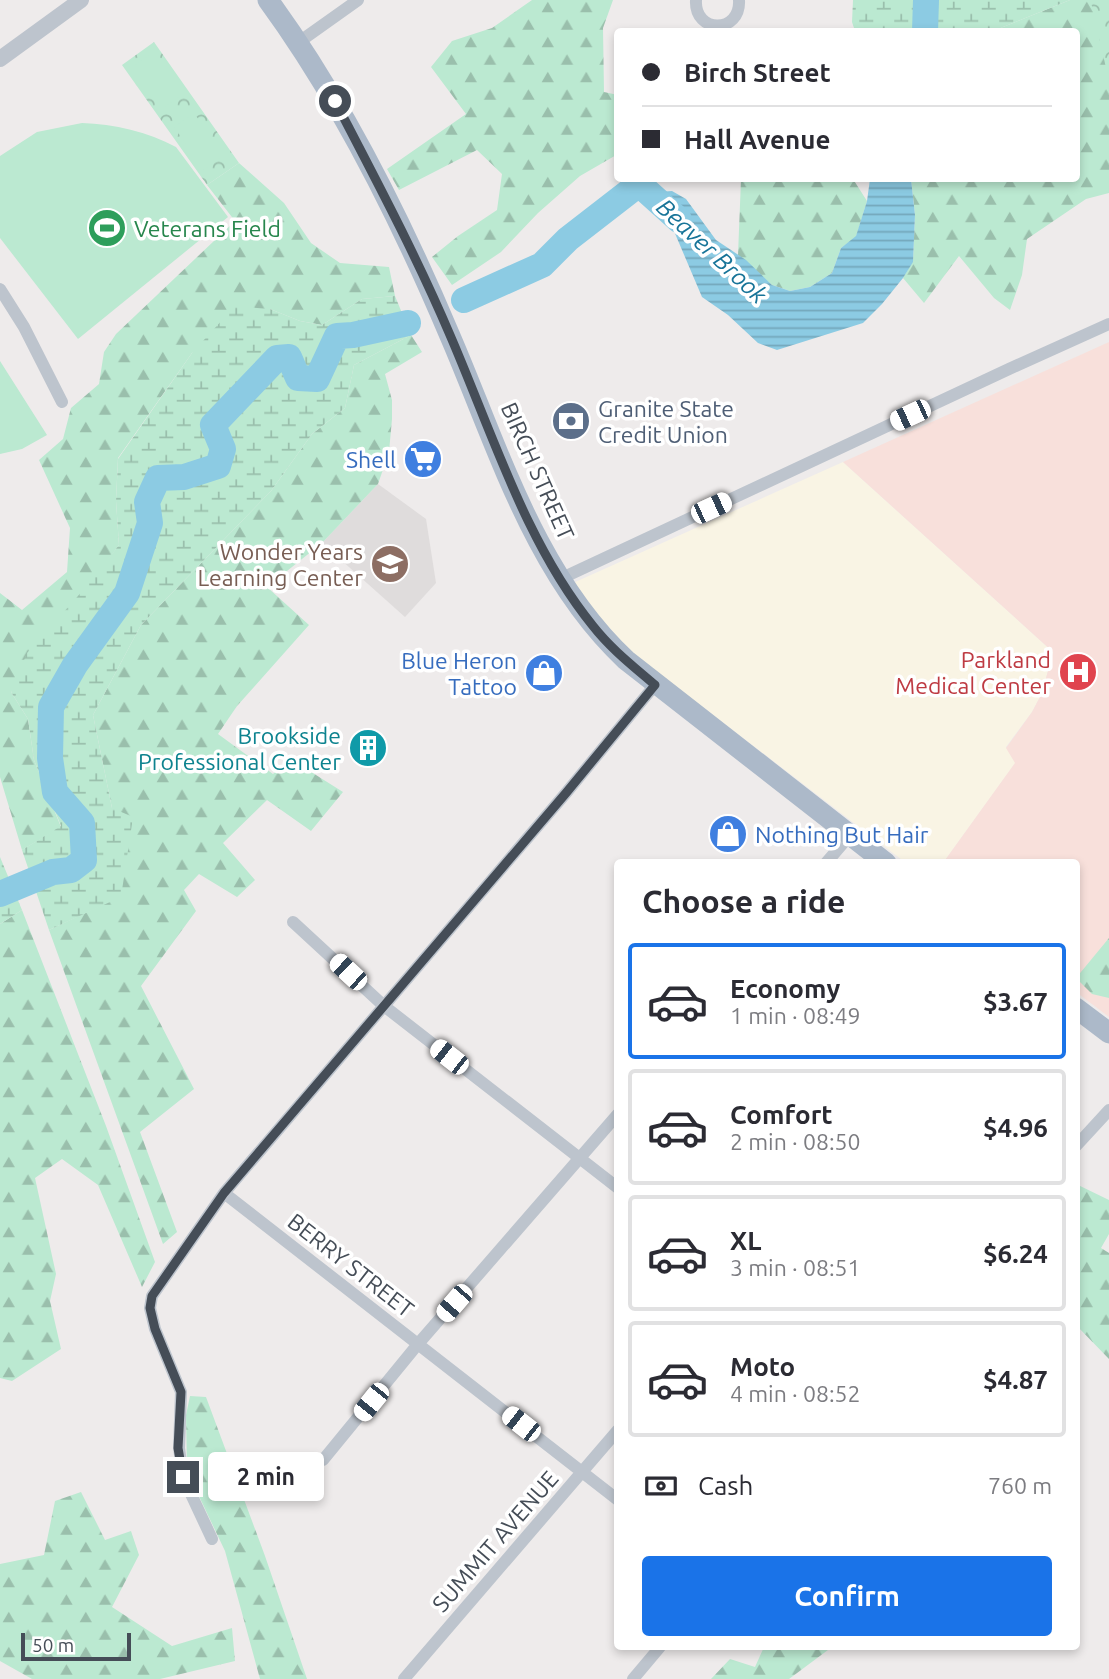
<!DOCTYPE html>
<html lang="en">
<head>
<meta charset="utf-8">
<style>
	:root { --surface:#fff; --page:#f2f2f3; --text:#2b2b33; --muted:#7c7c81; --line:#e1e1e2; --accent:#1a73e8 }
	body { margin:0; font-family:Ubuntu,sans-serif; background:var(--page); color:var(--text); height:100vh; display:flex; flex-direction:column; font-size:26px; white-space:nowrap }
	* { box-sizing:border-box; margin:0 }
	p { font-size:23px; color:var(--muted) }
	.icon { flex:none; width:38px; height:38px; fill:none; stroke:currentColor; stroke-width:2; stroke-linecap:round; stroke-linejoin:round }
	.map { position:relative; flex:1; overflow:hidden }
	.sheet { position:absolute; left:614px; top:859px; width:466px; height:791px; display:flex; flex-direction:column; background:var(--surface); border-radius:7px; box-shadow:0 4px 10px #0003 }
	.sheet>* { flex:none }
	.top-card { position:absolute; left:614px; top:28px; width:466px; height:154px; border-radius:7px; box-shadow:0 4px 10px #0003; display:grid; align-content:center; height:154px; padding:0 28px; background:var(--surface) }
	.scale { position:absolute; left:21px; bottom:18px; width:110px; box-sizing:border-box; padding-left:7px; border:4px solid #454d57; border-top:0; font-size:19px; line-height:24px; white-space:nowrap; color:#454d57; -webkit-text-stroke:5px #fff; paint-order:stroke }
	.end { position:absolute; width:32px; height:32px; margin:-16px; border:9px solid #454d57; background:#fff; box-shadow:0 0 0 4px #fff }
	.from { border-radius:50% }
	.bubble { position:absolute; height:49px; border-radius:7px; background:var(--surface); box-shadow:0 4px 10px #0003; font-size:23px; font-weight:700; line-height:49px; text-align:center }
	.car { position:absolute; width:21px; height:42px; margin:-21px -10px; border-radius:9px; box-shadow:0 0 5px 2px #0007; background:linear-gradient(#fff 24%,#345 0 40%,#fff 0 76%,#345 0 86%,#fff 0) }
	.top-card b { display:flex; align-items:center; gap:24px; height:66px; font-size:26px }
	.top-card b+b { border-top:2px solid var(--line) }
	.top-card i { width:18px; height:18px; background:var(--text) }
	ul { padding:0; list-style:none }
	li { display:flex; align-items:center; gap:21px; height:116px; margin:0 14px 10px; padding:0 14px; border:4px solid var(--line); border-radius:7px }
	li div { flex:1 }
	li b { display:block; font-size:26px }
	li em { font-style:normal; font-weight:700 }
	li.current { border-color:var(--accent) }
	li>.icon { width:63px; height:63px; stroke-width:1.5 }
	h2 { padding:0 28px; font-size:32px; line-height:84px }
	.pay { display:flex; align-items:center; gap:18px; height:77px; padding:0 28px; font-size:26px }
	.pay p { margin-inline-start:auto }
	.action { display:flex; gap:14px; margin-top:auto; padding:14px 28px }
	.action a { flex:1; height:80px; border-radius:7px; background:var(--accent); color:#fff; font-size:28px; font-weight:700; line-height:80px; text-align:center }
	.map>svg:first-child { display:block }
	.commercial { fill:#f9f4e4 }
	.education { fill:#dfdcdc }
	.medical { fill:#f8e0db }
	.forest { fill:url(#forest-firs) }
	.wetland { fill:url(#wetland-marsh) }
	.park { fill:url(#park-crowns) }
	.pitch { fill:#bbe9d1 }
	.water { fill:url(#water-rules) }
	.lines { fill:none; stroke-linecap:round; stroke-linejoin:round }
	.river { stroke:#8ccbe3; stroke-width:26 }
	.minor { stroke:#bdc4cd; stroke-width:12 }
	.tertiary { stroke:#bdc4cd; stroke-width:16 }
	.primary { stroke:#acb9c9; stroke-width:21 }
	.route { stroke:#454d57; stroke-width:9 }
	.labels { text-anchor:middle; dominant-baseline:central; stroke-width:7; stroke-linejoin:round; paint-order:stroke }
	.leisure-label { font-size:23px; fill:#27864d; stroke:#fff; text-anchor:start }
	.service-label { font-size:23px; fill:#4e5e75; stroke:#fff; text-anchor:start }
	.shop-label { font-size:23px; fill:#366cbe; stroke:#fff; text-anchor:end }
	.street-label { font-size:23px; fill:#454d57; stroke:#fff }
	.education-label { font-size:23px; fill:#785e54; stroke:#fff; text-anchor:end }
	.health-label { font-size:23px; fill:#be3a42; stroke:#fff; text-anchor:end }
	.culture-label { font-size:23px; fill:#0d838f; stroke:#fff; text-anchor:end }
	.water-label { font-size:24px; font-style:italic; fill:#177498; stroke:#fff }
</style>
</head>
<body>
<div class="map">
<svg width="1109" height="1679" viewBox="0 0 1109 1679">
	<defs>
		<pattern id="forest-firs" width="22" height="20" patternUnits="userSpaceOnUse" patternTransform="scale(1.75)"><rect width="22" height="20" fill="#bbe9d1"/><path d="M5 1l3.5 6h-7zM16 11l3.5 6h-7z" fill="#9abfac"/></pattern>
		<pattern id="wetland-marsh" width="20" height="14" patternUnits="userSpaceOnUse" patternTransform="scale(1.75)"><rect width="20" height="14" fill="#bbe9d1"/><path d="M1 5h8M5 5V1M11 12h8M15 12V8" fill="none" stroke="#9abfac"/></pattern>
		<pattern id="park-crowns" width="20" height="18" patternUnits="userSpaceOnUse" patternTransform="scale(1.75)"><rect width="20" height="18" fill="#bbe9d1"/><path d="M2 6a3 3 0 1 1 6 0M12 15a3 3 0 1 1 6 0" fill="none" stroke="#9abfac"/></pattern>
		<pattern id="water-rules" width="6" height="5" patternUnits="userSpaceOnUse" patternTransform="scale(1.75)"><rect width="6" height="5" fill="#8ccbe3"/><path d="M0 2.5h6" fill="none" stroke="#74a7bb"/></pattern>
	</defs>
	<rect width="100%" height="100%" fill="#eeebeb"/>
	<path class="commercial" d="M843,462L1053,652L1042,693L1032,712L1006,747L1016,762L943,863H906L621,644L573,583Z"/>
	<path class="education" d="M378,484L426,519L436,583L405,617L322,543Z"/>
	<path class="medical" d="M1109,342V1017L1076,992V863H943L1015,763L1006,748L1032,712L1042,693L1053,652L843,462Z"/>
	<path class="forest" d="M532,0H613L603,28L604,92L618,95V154L580,176L538,213L501,252L452,285L432,257L458,236L497,210L502,174L477,150L399,190L387,169L466,114L431,67L452,41L492,28Z
		M1070,0H1109V193L1086,199L1027,239L1022,275L1010,310L994,298L959,256L924,303L903,278L913,261L915,215L911,179L1076,178V32L993,31Z
		M239,163L284,203L311,243L340,263L389,267L395,296L362,299L322,325L300,321L270,309L192,353L118,458L116,501L119,545L11,692L28,719L34,760L61,827L22,850L0,777V593L22,610L67,572L70,528L39,460L63,439L71,408L99,384L104,352L116,334L235,221L207,185Z
		M741,179H853L867,201L856,237L841,248L832,273L810,287L790,291L772,285L738,255Z
		M411,335L422,352L385,374L392,400V419L389,452L378,484L322,543L267,587L309,625L237,706L218,734L273,774L289,758L343,792L311,831L267,800L223,843L255,880L237,897L199,874L184,890L196,911L141,986L194,1089L140,1132L177,1232L163,1244L49,930L121,896L112,808L93,715L141,625L271,491L312,434L345,408L354,365Z
		M22,910L106,1126L155,1262L142,1287L98,1185L62,1159L35,1178L56,1274L50,1301L61,1349L12,1381L0,1378V924Z
		M1109,938V998L1092,994L1076,978Z
		M1076,1184L1109,1200V1234L1101,1248L1109,1253V1359L1076,1325Z
		M190,1396L206,1397L265,1556L307,1679H260L225,1551L187,1471L186,1415Z
		M81,1492L105,1540L131,1531L139,1555L112,1607L172,1646L232,1628L235,1661L160,1679H32L0,1661V1564L44,1555L55,1501Z
		M764,1647H832L789,1679H711L730,1659L755,1667Z"/>
	<path class="wetland" d="M853,0H1070L993,31H855L852,22Z
		M395,296L411,335L354,365L345,408L312,434L271,491L141,625L93,715L112,808L133,817L121,897L49,930L22,850L61,826L34,760L28,719L11,692L27,653L86,587L119,545L116,501L118,459L192,353L235,306L270,309L300,321L322,325L362,299Z
		M0,857L22,910L0,924Z"/>
	<path class="park" d="M1092,0H1109V81L1091,2Z
		M154,42L239,163L207,185L122,65Z"/>
	<path class="pitch" d="M152,53L182,95L162,109L132,67Z
		M194,113L224,155L204,170L174,127Z
		M82,123C114,124 148,132 176,147L228,217L78,339L0,238V156L37,132Z
		M0,361L47,435L22,449L0,454Z"/>
	<path class="water" d="M870,179H911L915,215L913,262L903,278L882,304L863,323L777,350L758,343L728,315L702,297L668,217L651,201L658,192L672,191L686,199L716,240L746,260L772,285L790,291L810,287L832,273L841,248L856,236L867,201Z"/>
	<g class="lines">
		<path class="river" d="M925,32L926,0
			M464,300L542,265L568,239L639,184L679,220
			M0,894L53,872L71,870L84,860L82,823L55,792L50,758L51,707L75,665L127,593L150,523L147,502L158,478L184,477L218,466L223,449L213,425L277,358L289,357L298,378L317,379L337,336L353,335L408,323"/>
		<path class="minor" d="M696,0C694,34 741,34 739,0
			M299,42L358,0
			M0,289L24,327L62,402
			M560,579L1009,369L1109,324
			M826,863L850,835
			M293,922L384,1006L618,1188
			M1076,1146L1109,1110
			M224,1193L618,1500
			M323,1460L418,1344L618,1114
			M212,1539L183,1477L179,1448L181,1392L155,1329L150,1308L152,1296L224,1193L566,793L655,685
			M404,1679L618,1430
			M633,1679L660,1647"/>
		<path class="tertiary" d="M0,59L81,0"/>
		<path class="primary" d="M268,0C342,101 401,220 450,336C498,447 535,575 626,660L886,863
			M1076,1008L1109,1033"/>
	</g>
	<g class="lines">
		<path class="route" d="M183,1477L178,1448L181,1392L155,1329L150,1308L152,1296L224,1193L566,793L655,685C633,666 611,649 593,626C526,544 492,432 450,335C416,255 375,178 335,101"/>
	</g>
	<defs>
		<symbol id="stadium-disc" viewBox="-11 -11 22 22"><circle r="9.5" fill="#2e9e5b" stroke="#fff"/><path d="M0-5a6.5 5 0 1 0 0 10a6.5 5 0 1 0 0-10ZM-3.5-1.8h7v3.6h-7Z" fill="#fff"/></symbol>
		<symbol id="bank-disc" viewBox="-11 -11 22 22"><circle r="9.5" fill="#5c6f8a" stroke="#fff"/><path d="M-6-4H6V4H-6ZM0-2.3a2.3 2.3 0 1 0 0 4.6a2.3 2.3 0 1 0 0-4.6Z" fill="#fff"/></symbol>
		<symbol id="supermarket-disc" viewBox="-11 -11 22 22"><circle r="9.5" fill="#3f7fe0" stroke="#fff"/><path d="M-6-5.5h2.5l.6 2H6L4.5 2H-2.5L-4.4-4H-6ZM-1.5 3.2a1.3 1.3 0 1 0 .1 0ZM3 3.2a1.3 1.3 0 1 0 .1 0Z" fill="#fff"/></symbol>
		<symbol id="school-disc" viewBox="-11 -11 22 22"><circle r="9.5" fill="#8d6e63" stroke="#fff"/><path d="M0-5L7-2L0 1L-7-2ZM-4 1L0 2.5L4 1V4Q0 6-4 4Z" fill="#fff"/></symbol>
		<symbol id="hospital-disc" viewBox="-11 -11 22 22"><circle r="9.5" fill="#e0444e" stroke="#fff"/><path d="M-5-5h3v3.5h4V-5h3V5h-3V1.5h-4V5h-3Z" fill="#fff"/></symbol>
		<symbol id="shop-disc" viewBox="-11 -11 22 22"><circle r="9.5" fill="#3f7fe0" stroke="#fff"/><path d="M-5-2.5h2.3a2.7 3.5 0 0 1 5.4 0H5L5.5 6h-11ZM-1.5-2.5h3a1.5 2.3 0 0 0-3 0Z" fill="#fff"/></symbol>
		<symbol id="building-disc" viewBox="-11 -11 22 22"><circle r="9.5" fill="#0f9aa8" stroke="#fff"/><path d="M-4-6H4V6H1V3H-1V6H-4ZM-2.5-4.3h1.7v1.8h-1.7ZM.8-4.3h1.7v1.8H.8ZM-2.5-1h1.7V.8h-1.7ZM.8-1h1.7V.8H.8Z" fill="#fff"/></symbol>
	</defs>
	<g fill-rule="evenodd">
		<use href="#stadium-disc" x="85" y="206" width="44" height="44"/>
		<use href="#bank-disc" x="549" y="399" width="44" height="44"/>
		<use href="#supermarket-disc" x="401" y="437" width="44" height="44"/>
		<use href="#school-disc" x="368" y="542" width="44" height="44"/>
		<use href="#hospital-disc" x="1056" y="650" width="44" height="44"/>
		<use href="#shop-disc" x="522" y="651" width="44" height="44"/>
		<use href="#building-disc" x="346" y="726" width="44" height="44"/>
		<use href="#shop-disc" x="706" y="812" width="44" height="44"/>
	</g>
	<g class="labels">
		<g class="leisure-label">
			<text x="134" y="228">Veterans Field</text>
		</g>
		<g class="service-label">
			<text x="598" y="408">Granite State<tspan x="598" dy="26">Credit Union</tspan></text>
		</g>
		<g class="shop-label">
			<text x="396" y="459">Shell</text>
			<text x="517" y="660">Blue Heron<tspan x="517" dy="26">Tattoo</tspan></text>
			<text x="755" y="834" text-anchor="start">Nothing But Hair</text>
		</g>
		<g class="street-label">
			<text transform="translate(538 471) rotate(66)">BIRCH STREET</text>
			<text transform="translate(351 1265) rotate(38)">BERRY STREET</text>
			<text transform="translate(495 1541) rotate(-49)">SUMMIT AVENUE</text>
		</g>
		<g class="education-label">
			<text x="363" y="551">Wonder Years<tspan x="363" dy="26">Learning Center</tspan></text>
		</g>
		<g class="health-label">
			<text x="1051" y="659">Parkland<tspan x="1051" dy="26">Medical Center</tspan></text>
		</g>
		<g class="culture-label">
			<text x="341" y="735">Brookside<tspan x="341" dy="26">Professional Center</tspan></text>
		</g>
		<g class="water-label">
			<text transform="translate(712 251) rotate(43)">Beaver Brook</text>
		</g>
	</g>
</svg>
<div class="scale">50 m</div>
<i class="end from" style="left:335px;top:101px"></i>
<i class="end" style="left:183px;top:1477px"></i>
<div class="bubble" style="left:208px;top:1452px;width:116px">2 min</div>
<i class="car" style="left:910px;top:415px;rotate:245deg"></i>
<i class="car" style="left:711px;top:508px;rotate:65deg"></i>
<i class="car" style="left:348px;top:972px;rotate:313deg"></i>
<i class="car" style="left:449px;top:1057px;rotate:308deg"></i>
<i class="car" style="left:454px;top:1303px;rotate:221deg"></i>
<i class="car" style="left:371px;top:1402px;rotate:219deg"></i>
<i class="car" style="left:521px;top:1424px;rotate:308deg"></i>
<div class="top-card">
<b><i class="from"></i>Birch Street</b>
<b><i></i>Hall Avenue</b>
</div>
<section class="sheet">
<h2>Choose a ride</h2>
<ul>
<li class="current"><svg class="icon" aria-label="car" viewBox="0 0 24 24"><path d="M5 17H2v-5l4-1 3-4h7l3 4 3 1v5h-3M9 17h6M6 11h13"/><circle cx="7" cy="17" r="2"/><circle cx="17" cy="17" r="2"/></svg><div><b>Economy</b><p>1 min · 08:49</p></div><em>$3.67</em></li>
<li><svg class="icon" aria-label="car" viewBox="0 0 24 24"><path d="M5 17H2v-5l4-1 3-4h7l3 4 3 1v5h-3M9 17h6M6 11h13"/><circle cx="7" cy="17" r="2"/><circle cx="17" cy="17" r="2"/></svg><div><b>Comfort</b><p>2 min · 08:50</p></div><em>$4.96</em></li>
<li><svg class="icon" aria-label="car" viewBox="0 0 24 24"><path d="M5 17H2v-5l4-1 3-4h7l3 4 3 1v5h-3M9 17h6M6 11h13"/><circle cx="7" cy="17" r="2"/><circle cx="17" cy="17" r="2"/></svg><div><b>XL</b><p>3 min · 08:51</p></div><em>$6.24</em></li>
<li><svg class="icon" aria-label="car" viewBox="0 0 24 24"><path d="M5 17H2v-5l4-1 3-4h7l3 4 3 1v5h-3M9 17h6M6 11h13"/><circle cx="7" cy="17" r="2"/><circle cx="17" cy="17" r="2"/></svg><div><b>Moto</b><p>4 min · 08:52</p></div><em>$4.87</em></li>
</ul>
<div class="pay"><svg class="icon" aria-label="cash" viewBox="0 0 24 24"><path d="M3 7h18v10H3z"/><circle cx="12" cy="12" r="2"/></svg>Cash<p>760 m</p></div>
<div class="action"><a>Confirm</a></div>
</section>
</div>
</body>
</html>
